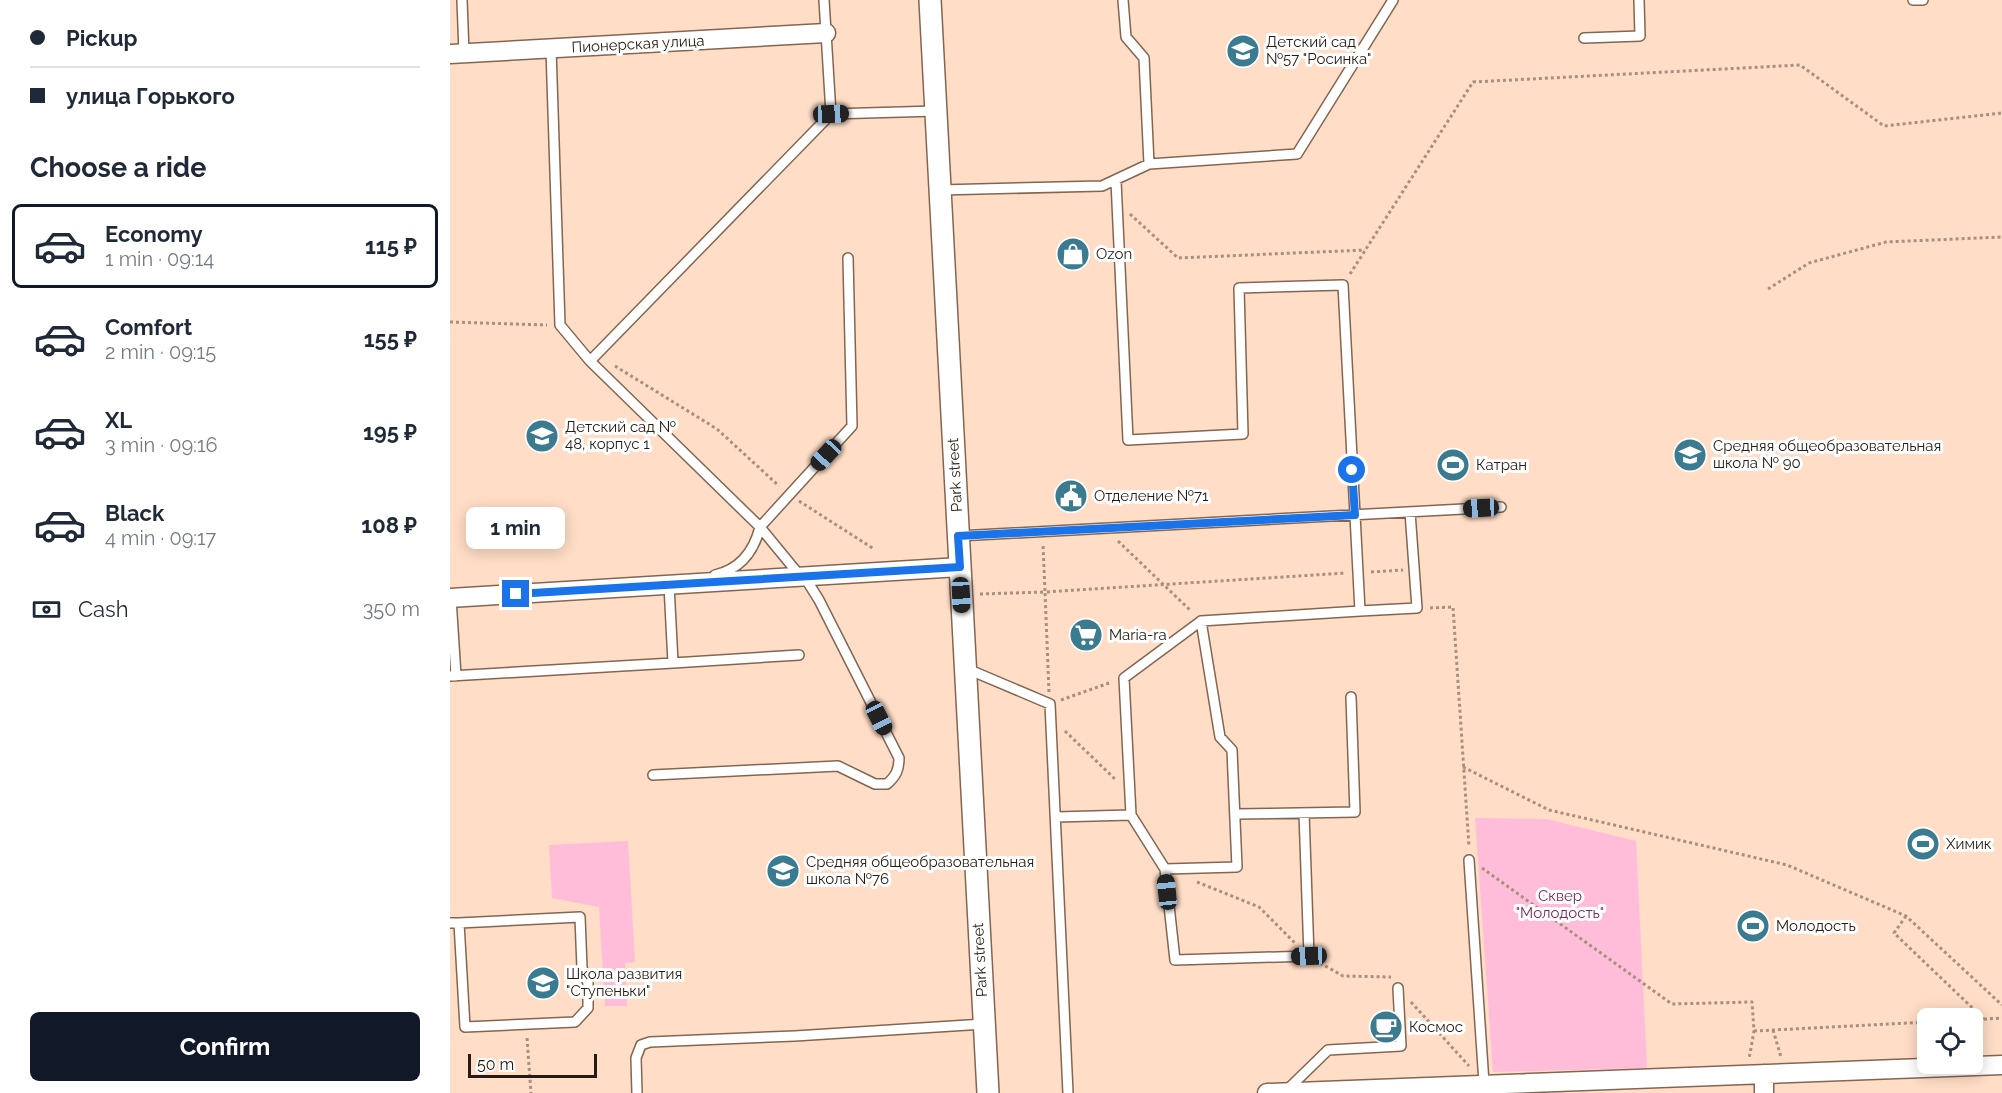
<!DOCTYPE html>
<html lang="en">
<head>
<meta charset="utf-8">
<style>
	:root { --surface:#fff; --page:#f6f6f7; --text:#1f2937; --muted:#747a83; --line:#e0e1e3; --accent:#111827 }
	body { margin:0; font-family:Raleway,sans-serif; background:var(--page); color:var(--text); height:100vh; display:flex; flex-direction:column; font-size:22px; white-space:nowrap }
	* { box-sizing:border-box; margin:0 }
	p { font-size:20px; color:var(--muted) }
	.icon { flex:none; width:33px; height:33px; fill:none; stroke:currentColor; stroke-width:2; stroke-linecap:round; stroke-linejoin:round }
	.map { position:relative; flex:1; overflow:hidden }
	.sheet { display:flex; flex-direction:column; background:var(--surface); width:450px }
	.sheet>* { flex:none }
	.banner { display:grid; align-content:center; height:132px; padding:0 30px; background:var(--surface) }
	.controls { position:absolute; left:1467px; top:1008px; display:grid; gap:12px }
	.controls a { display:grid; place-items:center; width:66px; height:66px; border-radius:9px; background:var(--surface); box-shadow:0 3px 15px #0003; font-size:30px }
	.scale { position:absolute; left:18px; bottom:15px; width:129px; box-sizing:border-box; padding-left:6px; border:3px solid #261b12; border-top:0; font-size:16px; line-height:21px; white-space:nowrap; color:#261b12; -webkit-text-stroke:4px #fff; paint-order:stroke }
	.end { position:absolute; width:27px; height:27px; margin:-14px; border:8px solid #1a73e8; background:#fff; box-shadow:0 0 0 3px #fff }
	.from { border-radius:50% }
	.bubble { position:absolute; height:42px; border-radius:9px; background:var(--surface); box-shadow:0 3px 15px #0003; font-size:20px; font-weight:700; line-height:42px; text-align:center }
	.car { position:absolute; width:18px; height:36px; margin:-18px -9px; border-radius:8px; box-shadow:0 0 4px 2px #0007; background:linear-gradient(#222 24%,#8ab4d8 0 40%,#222 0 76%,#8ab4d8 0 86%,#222 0) }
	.banner b { display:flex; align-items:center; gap:21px; height:57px; font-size:22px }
	.banner b+b { border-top:2px solid var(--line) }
	.banner i { width:15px; height:15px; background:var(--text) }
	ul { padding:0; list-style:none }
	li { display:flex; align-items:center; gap:18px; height:84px; margin:0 12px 9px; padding:0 18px; border:3px solid transparent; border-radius:9px }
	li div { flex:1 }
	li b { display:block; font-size:22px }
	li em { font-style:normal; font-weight:700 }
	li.on { border-color:var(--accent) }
	li>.icon { width:54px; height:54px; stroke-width:1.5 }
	h2 { padding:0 30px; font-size:27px; line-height:72px }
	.pay { display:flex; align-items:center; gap:15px; height:66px; padding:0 30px; font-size:22px }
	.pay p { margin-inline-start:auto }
	.button { display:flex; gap:12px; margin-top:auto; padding:12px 30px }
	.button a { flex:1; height:69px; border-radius:9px; background:var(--accent); color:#fff; font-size:24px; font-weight:700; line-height:69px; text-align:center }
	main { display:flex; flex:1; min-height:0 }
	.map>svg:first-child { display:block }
	.green { fill:#ffbdda }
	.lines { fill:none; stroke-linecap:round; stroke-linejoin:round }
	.service-casing { stroke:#836651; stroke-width:12 }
	.minor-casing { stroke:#836651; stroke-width:21 }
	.tertiary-casing { stroke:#836651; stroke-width:24 }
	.path { stroke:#a88f7e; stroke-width:3; stroke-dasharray:3 3; stroke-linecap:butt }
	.service { stroke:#fff; stroke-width:9 }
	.minor { stroke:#fff; stroke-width:18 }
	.tertiary { stroke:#fff; stroke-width:21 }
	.route { stroke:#1a73e8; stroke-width:8 }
	.labels { text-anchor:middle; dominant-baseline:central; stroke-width:6; stroke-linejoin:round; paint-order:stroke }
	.poi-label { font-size:15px; fill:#261b12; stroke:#fff; text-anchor:start }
	.street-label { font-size:15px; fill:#261b12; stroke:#fff }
	.park-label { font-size:15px; fill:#7d2956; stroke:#fff }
</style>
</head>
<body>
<main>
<section class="sheet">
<div class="banner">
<b><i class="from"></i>Pickup</b>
<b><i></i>улица Горького</b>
</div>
<h2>Choose a ride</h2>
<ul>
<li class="on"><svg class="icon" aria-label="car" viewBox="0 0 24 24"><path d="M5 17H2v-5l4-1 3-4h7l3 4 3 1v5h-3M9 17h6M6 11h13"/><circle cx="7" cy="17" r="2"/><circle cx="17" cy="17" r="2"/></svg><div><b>Economy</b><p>1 min · 09:14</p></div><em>115 ₽</em></li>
<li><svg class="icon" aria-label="car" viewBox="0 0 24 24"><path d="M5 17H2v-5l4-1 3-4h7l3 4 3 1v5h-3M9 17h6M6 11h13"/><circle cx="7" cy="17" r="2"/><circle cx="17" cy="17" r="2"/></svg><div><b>Comfort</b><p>2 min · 09:15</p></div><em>155 ₽</em></li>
<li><svg class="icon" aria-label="car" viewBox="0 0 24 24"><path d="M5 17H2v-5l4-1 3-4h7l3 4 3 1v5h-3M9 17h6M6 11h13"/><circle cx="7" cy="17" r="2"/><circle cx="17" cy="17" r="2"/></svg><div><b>XL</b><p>3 min · 09:16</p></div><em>195 ₽</em></li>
<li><svg class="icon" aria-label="car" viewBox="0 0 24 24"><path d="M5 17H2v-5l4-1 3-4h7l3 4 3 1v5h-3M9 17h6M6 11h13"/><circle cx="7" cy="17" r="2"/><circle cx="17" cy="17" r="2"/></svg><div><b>Black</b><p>4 min · 09:17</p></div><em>108 ₽</em></li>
</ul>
<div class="pay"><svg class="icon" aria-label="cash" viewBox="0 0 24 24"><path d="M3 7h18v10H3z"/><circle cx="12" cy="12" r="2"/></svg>Cash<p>350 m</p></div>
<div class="button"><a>Confirm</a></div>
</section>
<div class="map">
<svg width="1552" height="1093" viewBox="0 0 1552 1093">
	<rect width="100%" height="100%" fill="#ffddc6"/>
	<path class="green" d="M1025,818L1096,819L1186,841L1197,1068L1043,1072Z
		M178,841L185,962L175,963L177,1006H155L149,907L102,898L99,845Z"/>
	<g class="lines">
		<defs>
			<path id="service" d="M12,0L14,53
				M374,0L381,114L486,111
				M673,0L676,37L694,58L699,164
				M1463,0H1473
				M1134,38L1190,36L1189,0
				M101,49L110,325L140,361
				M666,181L678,440L793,434L789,288L893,285L910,611L967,608L960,512
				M490,190L652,186L699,164L847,154L943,0
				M508,536L1051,507
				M265,575C291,569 304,551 310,527L402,426L398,258
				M351,577L310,527L140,361L381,114
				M1,598L6,676
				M223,663L349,655
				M515,668L600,704L618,1093
				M0,676L223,663L219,585H223
				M203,775L388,766L425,784H437C446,776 449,770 449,758L369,600L354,576
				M854,813L859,956L725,960L715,869L787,867L782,750L770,737L751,621L910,611
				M786,814L905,812L901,697
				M681,815L715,869
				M606,817L681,815L674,678L751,621
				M1019,860L1034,1083
				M0,923H9L15,1027L125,1022L138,1008V983L132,968L130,917L9,923
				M837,1090L878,1050L951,1046L948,988
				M187,1093L186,1058L191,1045L200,1042L345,1036L534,1024"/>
			<path id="minor" d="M0,54L376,33
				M0,598L510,567
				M1314,1074V1093
				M817,1093L1552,1065"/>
			<path id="tertiary" d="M480,0L538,1093"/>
		</defs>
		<use href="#service" class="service-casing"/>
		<use href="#minor" class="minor-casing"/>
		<use href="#tertiary" class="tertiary-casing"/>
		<path class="path" d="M680,214L728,258L915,250
			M900,274L1023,82L1350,65L1434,126L1552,113
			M1318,289L1359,263L1436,242L1552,237
			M0,322L97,325
			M165,366L267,429L329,486
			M349,501L424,549
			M668,541L741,611
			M921,572L953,570
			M530,594L595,592L593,544
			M980,608L1003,607L1019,847
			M599,692L595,592L896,573
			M611,700L662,682
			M615,731L666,780
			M1013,767L1099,810L1337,865L1456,916L1552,1005
			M1032,868L1222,1004L1302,1002L1304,1031L1299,1059
			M747,882L809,907L846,944
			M1456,916L1444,933L1534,1019
			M870,963L893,976L941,977
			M961,1002L1019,1066
			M1522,1020L1552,1018
			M1323,1030L1331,1057
			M1304,1031L1478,1022
			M77,1038L81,1093"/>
		<use href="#service" class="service"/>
		<use href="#minor" class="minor"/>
		<use href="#tertiary" class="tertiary"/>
	</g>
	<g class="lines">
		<path class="route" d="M66,594L510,567L508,536L905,515L902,470"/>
	</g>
	<defs>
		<symbol id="school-disc" viewBox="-11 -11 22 22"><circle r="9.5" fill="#3b7b8f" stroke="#fff"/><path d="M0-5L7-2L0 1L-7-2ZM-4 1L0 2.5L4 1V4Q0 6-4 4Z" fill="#fff"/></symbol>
		<symbol id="shop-disc" viewBox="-11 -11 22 22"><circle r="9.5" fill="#3b7b8f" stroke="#fff"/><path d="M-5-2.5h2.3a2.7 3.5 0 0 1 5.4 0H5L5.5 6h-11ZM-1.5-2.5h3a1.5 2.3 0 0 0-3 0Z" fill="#fff"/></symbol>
		<symbol id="stadium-disc" viewBox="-11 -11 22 22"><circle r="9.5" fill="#3b7b8f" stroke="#fff"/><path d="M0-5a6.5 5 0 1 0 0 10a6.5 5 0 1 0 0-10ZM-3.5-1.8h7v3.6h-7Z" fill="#fff"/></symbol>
		<symbol id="civic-disc" viewBox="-11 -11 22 22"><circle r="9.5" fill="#3b7b8f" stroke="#fff"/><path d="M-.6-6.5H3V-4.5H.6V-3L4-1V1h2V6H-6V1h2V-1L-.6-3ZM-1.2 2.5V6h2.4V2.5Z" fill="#fff"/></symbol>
		<symbol id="supermarket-disc" viewBox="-11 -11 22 22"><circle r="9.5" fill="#3b7b8f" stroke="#fff"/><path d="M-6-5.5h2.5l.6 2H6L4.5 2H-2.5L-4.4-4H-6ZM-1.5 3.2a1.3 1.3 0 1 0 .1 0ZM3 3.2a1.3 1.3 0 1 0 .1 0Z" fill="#fff"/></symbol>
		<symbol id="cafe-disc" viewBox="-11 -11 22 22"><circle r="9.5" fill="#3b7b8f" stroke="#fff"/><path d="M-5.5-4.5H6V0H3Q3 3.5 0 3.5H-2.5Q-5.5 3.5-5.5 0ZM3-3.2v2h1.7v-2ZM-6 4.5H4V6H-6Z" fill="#fff"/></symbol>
	</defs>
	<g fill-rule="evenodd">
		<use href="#school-disc" x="774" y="32" width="38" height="38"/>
		<use href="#shop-disc" x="604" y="235" width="38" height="38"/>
		<use href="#school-disc" x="73" y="417" width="38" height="38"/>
		<use href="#school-disc" x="1221" y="436" width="38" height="38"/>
		<use href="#stadium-disc" x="984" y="446" width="38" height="38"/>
		<use href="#civic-disc" x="602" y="477" width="38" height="38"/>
		<use href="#supermarket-disc" x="617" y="616" width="38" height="38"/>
		<use href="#stadium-disc" x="1454" y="825" width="38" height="38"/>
		<use href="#school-disc" x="314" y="852" width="38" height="38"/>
		<use href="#stadium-disc" x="1284" y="907" width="38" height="38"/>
		<use href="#school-disc" x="74" y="964" width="38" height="38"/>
		<use href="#cafe-disc" x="917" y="1008" width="38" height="38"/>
	</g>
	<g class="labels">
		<g class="poi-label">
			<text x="816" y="42">Детский сад<tspan x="816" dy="17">№57 "Росинка"</tspan></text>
			<text x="646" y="254">Ozon</text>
			<text x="115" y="427">Детский сад №<tspan x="115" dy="17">48, корпус 1</tspan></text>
			<text x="1263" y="446">Средняя общеобразовательная<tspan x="1263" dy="17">школа № 90</tspan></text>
			<text x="1026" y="465">Катран</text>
			<text x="644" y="496">Отделение №71</text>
			<text x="659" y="635">Maria-ra</text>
			<text x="1496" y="844">Химик</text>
			<text x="356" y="862">Средняя общеобразовательная<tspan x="356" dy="17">школа №76</tspan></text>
			<text x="1326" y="926">Молодость</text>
			<text x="116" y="974">Школа развития<tspan x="116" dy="17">"Ступеньки"</tspan></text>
			<text x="959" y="1027">Космос</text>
		</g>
		<g class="street-label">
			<text transform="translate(188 44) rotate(-3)">Пионерская улица</text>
			<text transform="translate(505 475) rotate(-93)">Park street</text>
			<text transform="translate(530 960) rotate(-93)">Park street</text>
		</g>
		<g class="park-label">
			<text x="1110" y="896">Сквер<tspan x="1110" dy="17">"Молодость"</tspan></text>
		</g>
	</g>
</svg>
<div class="controls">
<a><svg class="icon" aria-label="locate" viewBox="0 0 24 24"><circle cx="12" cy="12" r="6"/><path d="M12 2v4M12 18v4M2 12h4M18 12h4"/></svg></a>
</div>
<div class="scale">50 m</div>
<i class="end from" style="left:902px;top:470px"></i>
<i class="end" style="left:66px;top:594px"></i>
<div class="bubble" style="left:16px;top:507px;width:99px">1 min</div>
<i class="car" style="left:381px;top:114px;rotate:88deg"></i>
<i class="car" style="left:376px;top:455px;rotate:223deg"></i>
<i class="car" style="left:1031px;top:508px;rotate:267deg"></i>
<i class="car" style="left:511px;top:595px;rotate:177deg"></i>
<i class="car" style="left:429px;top:718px;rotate:153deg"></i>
<i class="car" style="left:717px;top:892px;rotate:354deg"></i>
<i class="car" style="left:859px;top:956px;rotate:268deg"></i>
</div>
</main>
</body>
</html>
